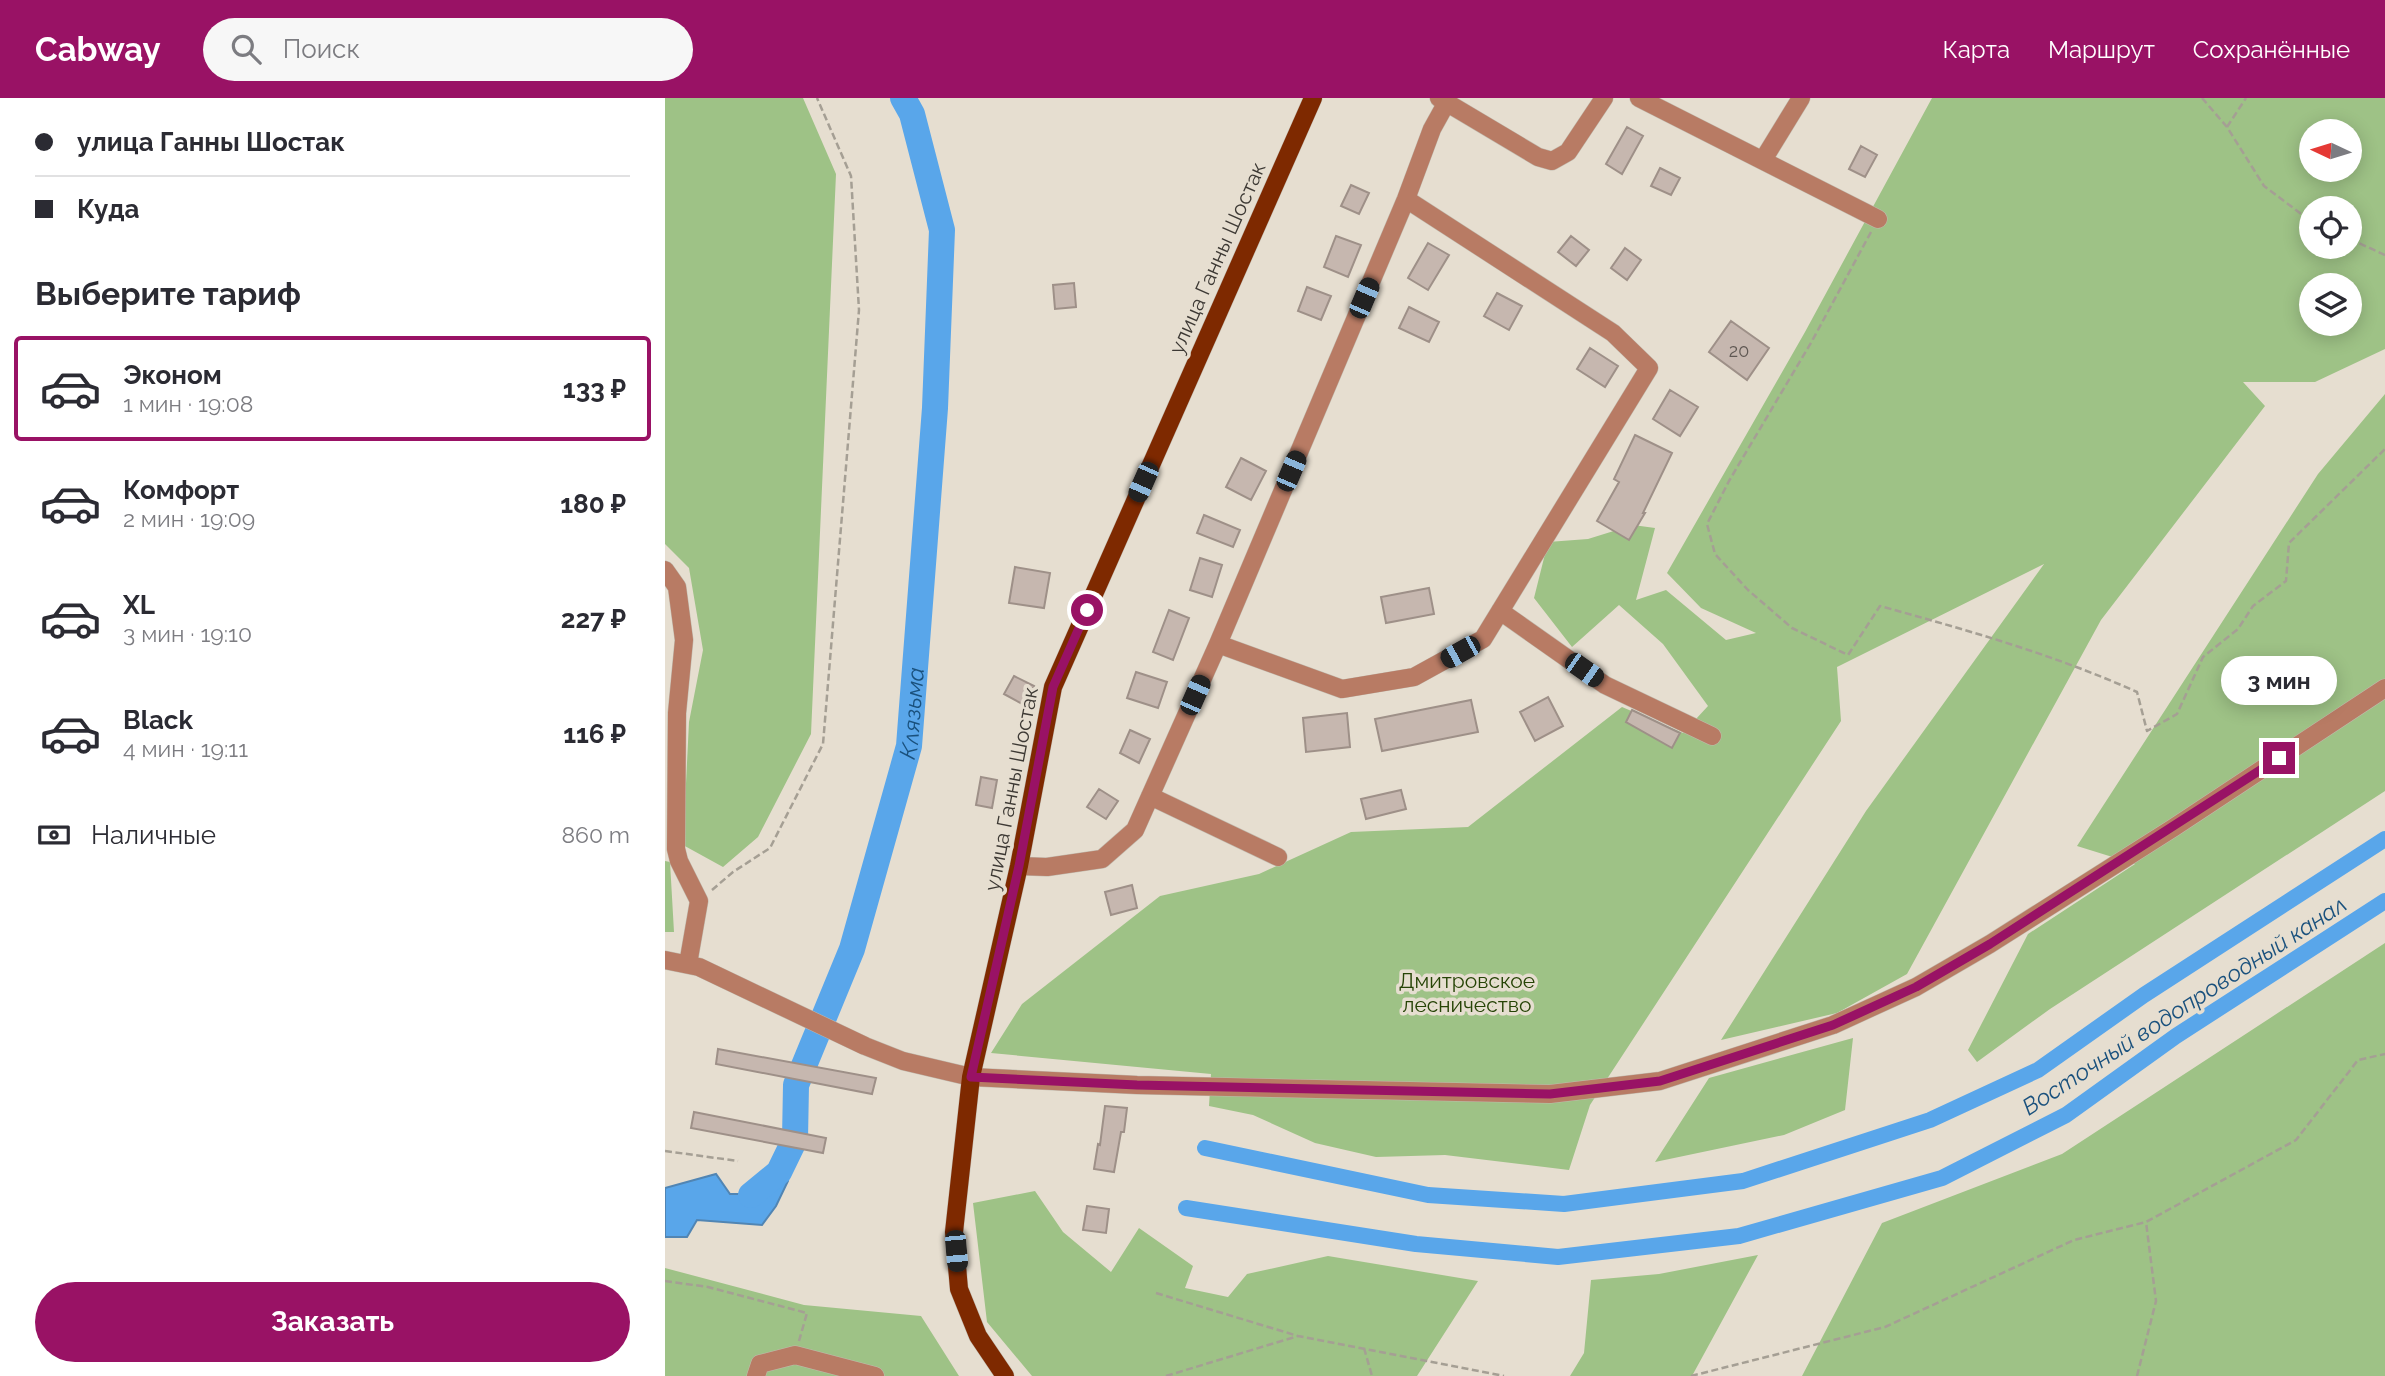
<!DOCTYPE html>
<html lang="ru">
<head>
<meta charset="utf-8">
<style>
	:root { --surface:#fff; --page:#f7f7f7; --text:#2b2b33; --muted:#7c7c81; --line:#e1e1e2; --accent:#991265 }
	body { margin:0; font-family:Raleway,sans-serif; background:var(--page); color:var(--text); height:100vh; display:flex; flex-direction:column; font-size:26px; white-space:nowrap }
	* { box-sizing:border-box; margin:0 }
	p { font-size:23px; color:var(--muted) }
	.icon { flex:none; width:38px; height:38px; fill:none; stroke:currentColor; stroke-width:2; stroke-linecap:round; stroke-linejoin:round }
	.map { position:relative; flex:1; overflow:hidden }
	.details { display:flex; flex-direction:column; background:var(--surface); width:665px }
	.details>* { flex:none }
	.guide { display:grid; align-content:center; height:154px; padding:0 35px; background:var(--surface) }
	.needle { width:46px; rotate:274deg }
	.fabs { position:absolute; left:1634px; top:21px; display:grid; gap:14px }
	.fabs a { display:grid; place-items:center; width:63px; height:63px; border-radius:50%; background:var(--surface); box-shadow:0 4px 18px #0003; font-size:35px }
	.end { position:absolute; width:32px; height:32px; margin:-16px; border:9px solid #991265; background:#fff; box-shadow:0 0 0 4px #fff }
	.from { border-radius:50% }
	.bubble { position:absolute; height:49px; border-radius:24px; background:var(--surface); box-shadow:0 4px 18px #0003; font-size:23px; font-weight:700; line-height:49px; text-align:center }
	.car { position:absolute; width:21px; height:42px; margin:-21px -10px; border-radius:9px; box-shadow:0 0 5px 2px #0007; background:linear-gradient(#222 24%,#8ab4d8 0 40%,#222 0 76%,#8ab4d8 0 86%,#222 0) }
	.guide b { display:flex; align-items:center; gap:24px; height:66px; font-size:26px }
	.guide b+b { border-top:2px solid var(--line) }
	.guide i { width:18px; height:18px; background:var(--text) }
	ul { padding:0; list-style:none }
	li { display:flex; align-items:center; gap:21px; height:105px; margin:0 14px 10px; padding:0 21px; border:4px solid transparent; border-radius:7px }
	li div { flex:1 }
	li b { display:block; font-size:26px }
	li em { font-style:normal; font-weight:700 }
	li.active { border-color:var(--accent) }
	li>.icon { width:63px; height:63px; stroke-width:1.5 }
	h2 { padding:0 35px; font-size:32px; line-height:84px }
	.pay { display:flex; align-items:center; gap:18px; height:77px; padding:0 35px; font-size:26px }
	.pay p { margin-inline-start:auto }
	.button { display:flex; gap:14px; margin-top:auto; padding:14px 35px }
	.button a { flex:1; height:80px; border-radius:42px; background:var(--accent); color:#fff; font-size:28px; font-weight:700; line-height:80px; text-align:center }
	header { display:flex; align-items:center; gap:42px; box-sizing:border-box; height:98px; padding:0 35px; background:var(--accent); color:#fff }
	header strong { font-size:33px }
	nav { display:flex; gap:38px; margin-inline-start:auto; font-size:24px }
	.search { width:490px; height:63px; background:var(--page); display:flex; align-items:center; gap:18px; box-sizing:border-box; padding:0 24px; border-radius:38px; color:var(--muted); font-size:26px }
	main { display:flex; flex:1; min-height:0 }
	.map>svg:first-child { display:block }
	.green { fill:#9ec286; fill-rule:evenodd }
	.water { fill:#59a6ea; stroke:#5185b3; stroke-width:2 }
	.lines { fill:none; stroke-linecap:round; stroke-linejoin:round }
	.canal { stroke:#59a6ea; stroke-width:16 }
	.river { stroke:#59a6ea; stroke-width:26 }
	.building { fill:#c6b7af; stroke:#9e9088; stroke-width:2 }
	.minor-casing { stroke:#c1baae; stroke-width:19 }
	.major-casing { stroke:#c1baae; stroke-width:19 }
	.path { stroke:#a59f94; stroke-width:2.5; stroke-dasharray:7 3.5; stroke-linecap:butt }
	.minor { stroke:#b87b64; stroke-width:18 }
	.major { stroke:#7e2900; stroke-width:18 }
	.route { stroke:#991265; stroke-width:9 }
	.labels { text-anchor:middle; dominant-baseline:central; stroke-width:7; stroke-linejoin:round; paint-order:stroke }
	.number-label { font-size:18px; fill:#5f5853 }
	.street-label { font-size:21px; fill:#3d3934; stroke:#e6ded0 }
	.park-label { font-size:21px; fill:#264406; stroke:#e6ded0 }
	.water-label { font-size:23px; font-style:italic; fill:#1a517d; stroke:#e6ded0 }
</style>
</head>
<body>
<header>
<strong>Cabway</strong>
<div class="search"><svg class="icon" aria-label="search" viewBox="0 0 24 24"><circle cx="10" cy="10" r="6"/><path d="M15 15l6 6"/></svg>Поиск</div>
<nav><a>Карта</a><a>Маршрут</a><a>Сохранённые</a></nav>
</header>
<main>
<section class="details">
<div class="guide">
<b><i class="from"></i>улица Ганны Шостак</b>
<b><i></i>Куда</b>
</div>
<h2>Выберите тариф</h2>
<ul>
<li class="active"><svg class="icon" aria-label="car" viewBox="0 0 24 24"><path d="M5 17H2v-5l4-1 3-4h7l3 4 3 1v5h-3M9 17h6M6 11h13"/><circle cx="7" cy="17" r="2"/><circle cx="17" cy="17" r="2"/></svg><div><b>Эконом</b><p>1 мин · 19:08</p></div><em>133 ₽</em></li>
<li><svg class="icon" aria-label="car" viewBox="0 0 24 24"><path d="M5 17H2v-5l4-1 3-4h7l3 4 3 1v5h-3M9 17h6M6 11h13"/><circle cx="7" cy="17" r="2"/><circle cx="17" cy="17" r="2"/></svg><div><b>Комфорт</b><p>2 мин · 19:09</p></div><em>180 ₽</em></li>
<li><svg class="icon" aria-label="car" viewBox="0 0 24 24"><path d="M5 17H2v-5l4-1 3-4h7l3 4 3 1v5h-3M9 17h6M6 11h13"/><circle cx="7" cy="17" r="2"/><circle cx="17" cy="17" r="2"/></svg><div><b>XL</b><p>3 мин · 19:10</p></div><em>227 ₽</em></li>
<li><svg class="icon" aria-label="car" viewBox="0 0 24 24"><path d="M5 17H2v-5l4-1 3-4h7l3 4 3 1v5h-3M9 17h6M6 11h13"/><circle cx="7" cy="17" r="2"/><circle cx="17" cy="17" r="2"/></svg><div><b>Black</b><p>4 мин · 19:11</p></div><em>116 ₽</em></li>
</ul>
<div class="pay"><svg class="icon" aria-label="cash" viewBox="0 0 24 24"><path d="M3 7h18v10H3z"/><circle cx="12" cy="12" r="2"/></svg>Наличные<p>860 m</p></div>
<div class="button"><a>Заказать</a></div>
</section>
<div class="map">
<svg width="1720" height="1278" viewBox="0 0 1720 1278">
	<rect width="100%" height="100%" fill="#e6ded0"/>
	<path class="green" d="M0,0H138L171,76L146,636L93,739L58,769L18,747L24,624L38,552L24,470L0,446Z
		M1267,0H1720V251L1650,284H1578L1600,308L1436,522L1242,876L1172,915L1056,942L1201,713L1379,466L1172,569L1176,623L925,1007L904,1072L780,1057L711,1059L650,1045L588,1017L544,1008L546,976L326,955L357,906L495,798L594,776L686,734L803,729L957,609L1018,635L1043,608L998,546L954,507L907,549L869,500L883,444L923,441L968,427L990,430L971,502L1001,492L1061,542L1091,535L1036,510L1002,475L1140,234ZM1647,33H1685V72H1647ZM1647,110H1685V149H1647ZM1647,187H1685V226H1647Z
		M1720,296V693L1385,911L1312,964L1303,952L1363,836L1470,766L1412,748L1653,376Z
		M0,763L5,764L9,834H0Z
		M1720,845V1278H1137L1217,1125L1397,1056Z
		M1188,940L1180,1012L1119,1037L990,1064L1044,980Z
		M370,1093L398,1134L446,1174L474,1130L528,1168L520,1190L563,1199L582,1176L663,1158L813,1183L752,1278H367L322,1224L308,1105Z
		M1093,1157L1027,1278H905L919,1255L926,1182L994,1176Z
		M0,1170L139,1207L256,1218L294,1278H0Z"/>
	<path class="water" d="M108,1067L123,1083L111,1108L97,1127L32,1122L22,1139H0V1090L51,1076L65,1096H78Z"/>
	<g class="lines">
		<path class="canal" d="M540,1050L763,1097L899,1106L1078,1083L1265,1022L1373,972L1479,897L1720,741
			M521,1110L751,1146L893,1159L1074,1138L1277,1080L1401,1017L1511,938L1720,803"/>
		<path class="river" id="s1" d="M86,1097L114,1074L130,1041L131,987L187,851L244,648L270,310L277,132L247,16L238,0"/>
	</g>
	<path class="building" d="M962,29L978,38L957,76L941,66Z
		M1196,48L1212,57L1200,79L1184,71Z
		M995,70L1015,80L1006,97L986,88Z
		M686,87L704,95L694,116L676,108Z
		M671,138L696,147L683,179L659,169Z
		M906,138L924,152L911,168L893,154Z
		M763,145L784,157L763,192L743,180Z
		M960,150L976,162L962,182L946,170Z
		M409,185L411,209L390,211L388,187Z
		M642,189L666,198L656,222L633,213Z
		M832,195L857,208L844,232L819,218Z
		M744,209L774,224L764,244L734,230Z
		M1066,223L1104,250L1082,282L1044,254Z
		M925,250L953,268L940,289L912,271Z
		M1005,292L1033,309L1015,338L988,321Z
		M970,337L1007,355L978,415H980L964,442L932,423L954,384L949,381Z
		M576,360L601,373L586,402L561,389Z
		M539,417L575,432L568,449L532,435Z
		M535,460L557,467L547,499L525,492Z
		M350,469L385,475L379,510L344,505Z
		M764,490L769,516L721,525L716,499Z
		M504,512L524,520L508,562L488,554Z
		M471,574L502,584L493,610L462,600Z
		M349,578L369,588L359,607L339,596Z
		M883,599L898,628L870,643L855,614Z
		M806,602L813,634L717,653L710,621Z
		M967,612L1015,635L1007,650L961,624Z
		M682,615L685,649L641,654L638,620Z
		M465,632L485,641L474,665L455,655Z
		M316,679L332,682L327,710L311,707Z
		M434,691L453,703L441,721L422,709Z
		M736,692L741,711L701,721L696,701Z
		M467,787L472,810L446,817L440,794Z
		M53,951L211,980L207,996L51,966Z
		M440,1008L462,1010L459,1034H456L449,1074L429,1071L433,1046L435,1047Z
		M29,1014L161,1040L158,1055L26,1030Z
		M422,1108L444,1111L441,1135L418,1132Z"/>
	<g class="lines">
		<defs>
			<path id="minor" d="M774,0L873,59L887,63L903,54L939,0
				M974,0L1213,121
				M1098,62L1136,0
				M0,472L12,489L19,542L12,615L11,751L14,763L34,803L23,866
				M835,513L940,587L1047,638
				M553,546L677,591L749,579L818,541L984,270L948,235L741,101
				M485,698L613,759
				M354,768L382,769L437,761L470,732L553,546L741,101L767,31L782,4
				M0,862L34,869L200,948L238,963L306,979L472,987L885,996L995,983L1168,927L1251,889L1325,846L1508,730L1720,590
				M91,1278L95,1266L130,1257L210,1278"/>
			<path id="major" d="M340,1278L313,1238L294,1191L289,1134L306,979L354,768L388,589L648,0"/>
		</defs>
		<use href="#minor" class="minor-casing"/>
		<use href="#major" class="major-casing"/>
		<path class="path" d="M1537,0L1562,29L1599,88L1647,124
			M1562,29L1581,0
			M1206,134L1147,243L1064,383L1042,426L1050,456L1083,492L1127,530L1183,557L1215,508C1302,532 1390,557 1472,594L1482,633L1512,616L1538,559L1573,531L1588,508L1621,483L1624,445L1720,351
			M1685,141L1720,157
			M47,792L68,774L105,750L158,646L194,212L186,78L152,0
			M0,1053L73,1063
			M0,1183L43,1189L142,1215L134,1243
			M491,1195L633,1238
			M699,1250L707,1278
			M501,1278L633,1238L839,1278
			M1026,1278L1220,1229L1409,1142L1481,1124L1631,1042L1693,962L1720,956
			M1472,1278L1491,1203L1481,1124"/>
		<use href="#minor" class="minor"/>
		<use href="#major" class="major"/>
	</g>
	<g class="lines">
		<path class="route" d="M422,512L388,589L354,768L306,979L472,987L885,996L995,983L1168,927L1251,889L1325,846L1614,660"/>
	</g>
	<g class="labels">
		<g class="number-label">
			<text x="1074" y="252">20</text>
		</g>
		<g class="street-label">
			<text transform="translate(552 160) rotate(-66)">улица Ганны Шостак</text>
			<text transform="translate(346 691) rotate(-79)">улица Ганны Шостак</text>
		</g>
		<g class="park-label">
			<text x="802" y="882">Дмитровское<tspan x="802" dy="24">лесничество</tspan></text>
		</g>
		<g class="water-label">
			<text stroke="none"><textPath href="#s1" startOffset="518">Клязьма</textPath></text>
			<text transform="translate(1519 907) rotate(-33)">Восточный водопроводный канал</text>
		</g>
	</g>
</svg>
<div class="fabs">
<a><svg class="needle" viewBox="-14 -14 28 28"><path d="M0-13l5 13h-10z" fill="#e53935"/><path d="M0 13l5-13h-10z" fill="#7c7c81"/></svg></a>
<a><svg class="icon" aria-label="locate" viewBox="0 0 24 24"><circle cx="12" cy="12" r="6"/><path d="M12 2v4M12 18v4M2 12h4M18 12h4"/></svg></a>
<a><svg class="icon" aria-label="layers" viewBox="0 0 24 24"><path d="M12 4l9 5-9 5-9-5zM3 14l9 5 9-5"/></svg></a>
</div>
<i class="end from" style="left:422px;top:512px"></i>
<i class="end" style="left:1614px;top:660px"></i>
<div class="bubble" style="left:1556px;top:558px;width:116px">3 мин</div>
<i class="car" style="left:699px;top:200px;rotate:23deg"></i>
<i class="car" style="left:626px;top:373px;rotate:23deg"></i>
<i class="car" style="left:478px;top:384px;rotate:204deg"></i>
<i class="car" style="left:795px;top:554px;rotate:241deg"></i>
<i class="car" style="left:919px;top:572px;rotate:125deg"></i>
<i class="car" style="left:530px;top:597px;rotate:24deg"></i>
<i class="car" style="left:291px;top:1153px;rotate:175deg"></i>
</div>
</main>
</body>
</html>
